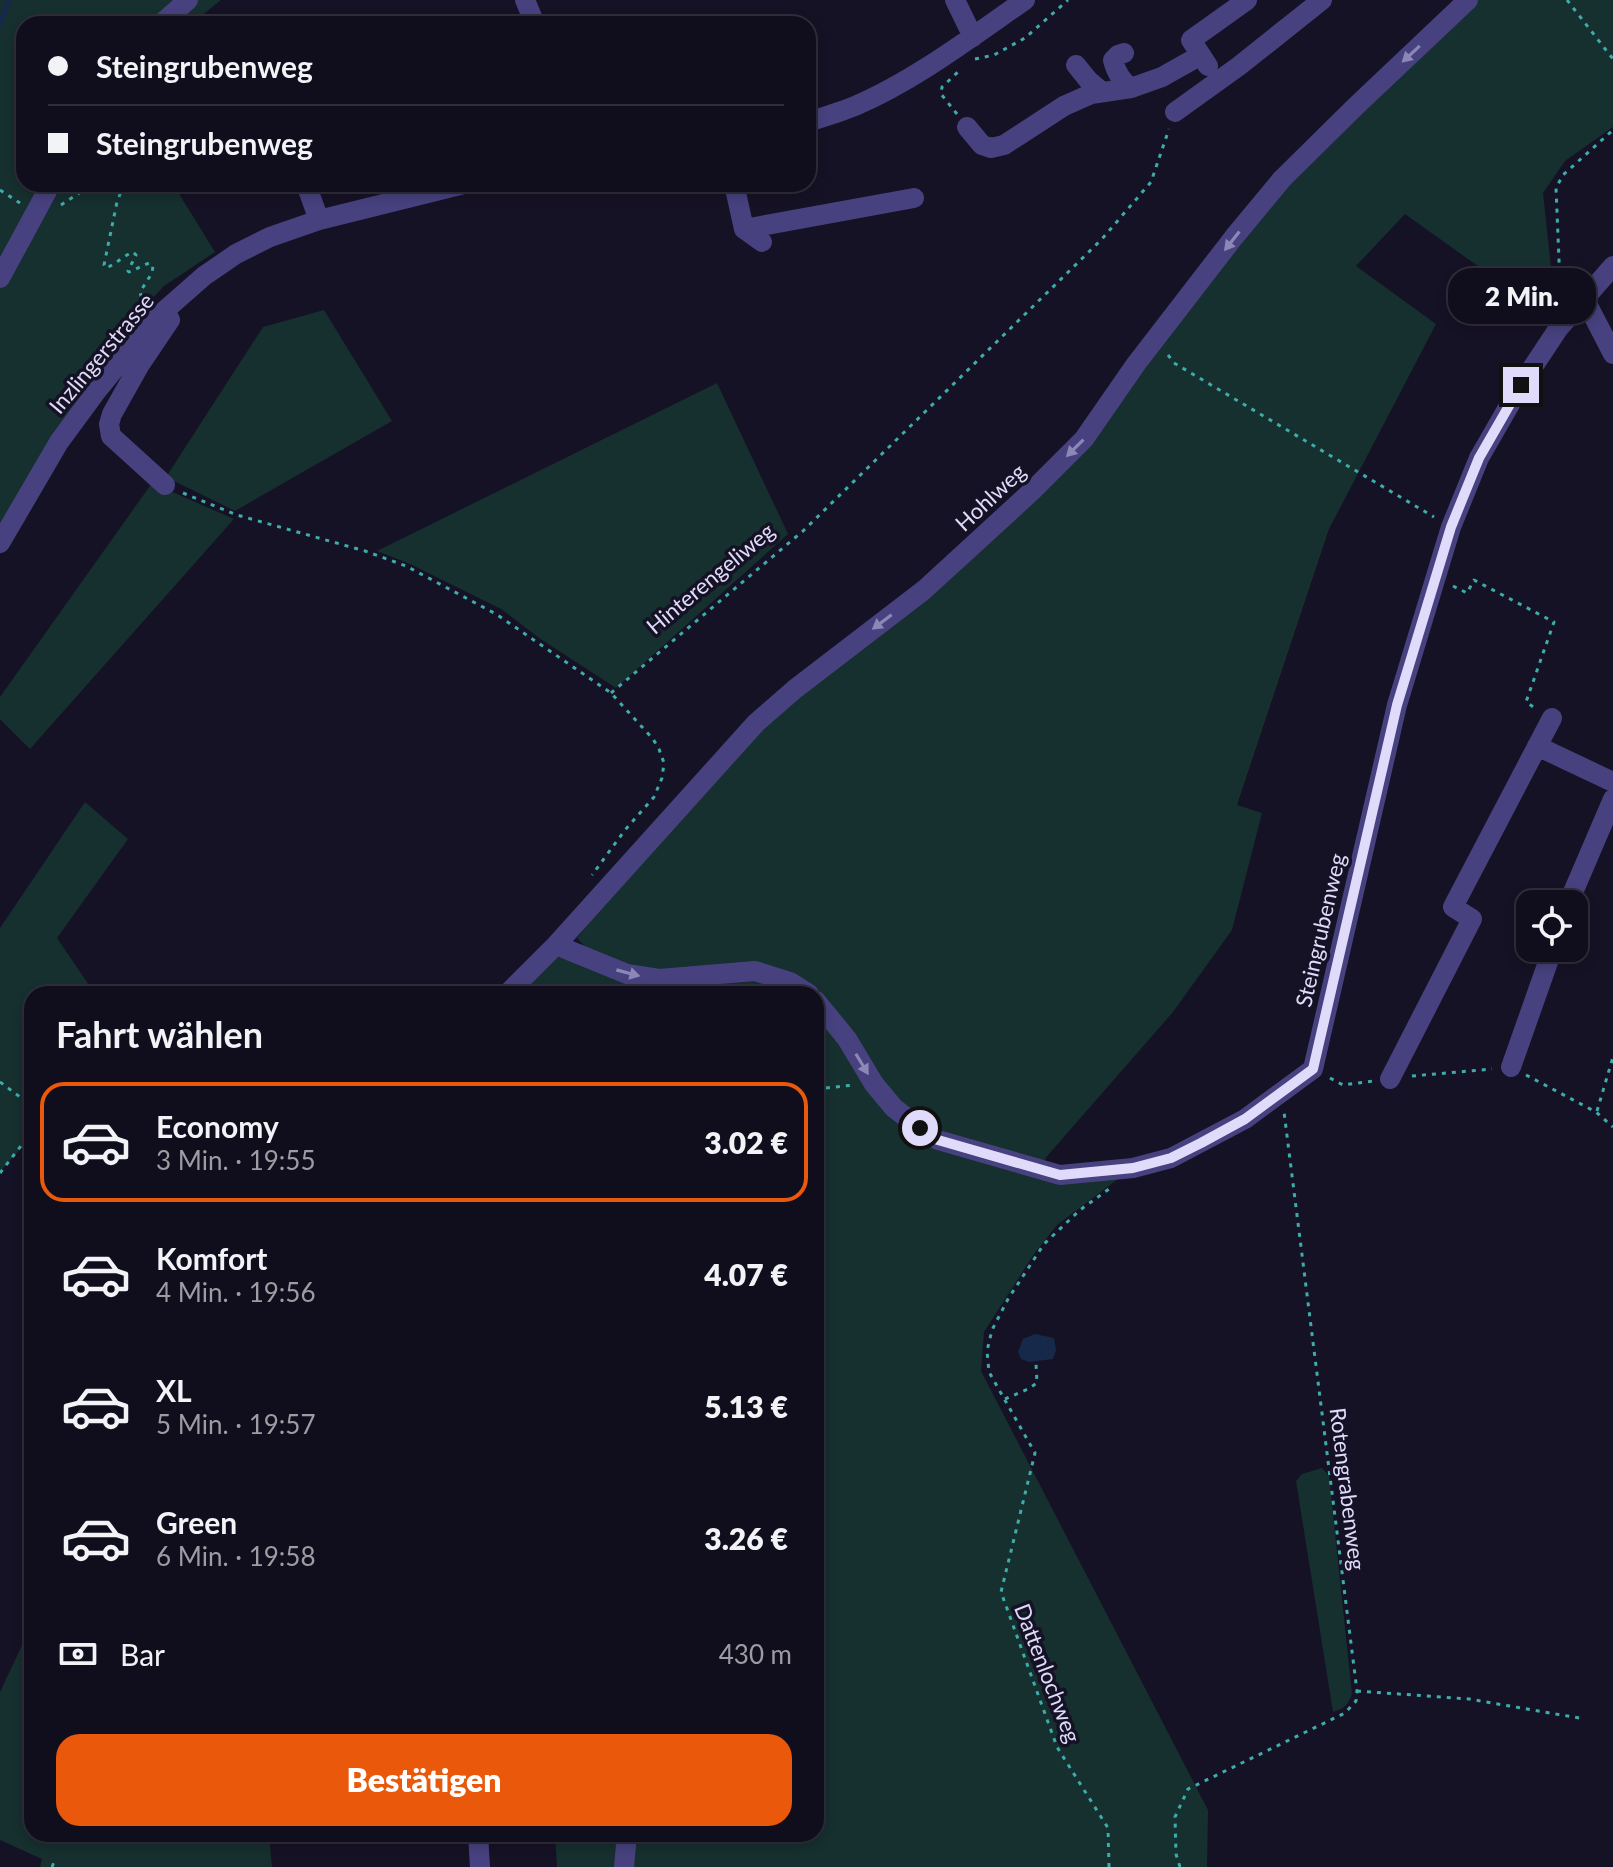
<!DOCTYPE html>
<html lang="de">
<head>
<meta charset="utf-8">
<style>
	:root { --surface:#100e1c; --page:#191725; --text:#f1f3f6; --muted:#9c9ca3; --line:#302e3b; --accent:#ea580c }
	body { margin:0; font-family:Lato,sans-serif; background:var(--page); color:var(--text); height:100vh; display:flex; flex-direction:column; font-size:30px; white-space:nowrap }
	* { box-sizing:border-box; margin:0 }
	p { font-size:26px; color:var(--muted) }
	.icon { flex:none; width:44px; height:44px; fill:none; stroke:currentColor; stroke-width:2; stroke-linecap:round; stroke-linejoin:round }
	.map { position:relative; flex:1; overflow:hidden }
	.side { position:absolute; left:24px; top:986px; width:800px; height:856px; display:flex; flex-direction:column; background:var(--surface); border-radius:24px; box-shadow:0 4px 12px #0003,0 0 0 2px var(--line) }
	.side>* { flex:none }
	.guide { position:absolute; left:16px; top:16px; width:800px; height:176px; border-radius:24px; box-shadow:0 4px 12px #0003,0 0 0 2px var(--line); display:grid; align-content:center; height:176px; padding:0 32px; background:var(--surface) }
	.controls { position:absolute; left:1516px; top:890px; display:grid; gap:16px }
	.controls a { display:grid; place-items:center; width:72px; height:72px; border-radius:16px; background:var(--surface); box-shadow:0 4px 12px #0003,0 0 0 2px var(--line); font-size:40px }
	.end { position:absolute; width:36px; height:36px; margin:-18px; border:10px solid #e0dbfb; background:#111; box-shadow:0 0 0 4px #111 }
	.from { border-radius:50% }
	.bubble { position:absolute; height:56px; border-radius:24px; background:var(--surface); box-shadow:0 4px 12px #0003,0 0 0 2px var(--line); font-size:26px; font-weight:800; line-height:56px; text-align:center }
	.guide b { display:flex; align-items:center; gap:28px; height:76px; font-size:30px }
	.guide b+b { border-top:2px solid var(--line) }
	.guide i { width:20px; height:20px; background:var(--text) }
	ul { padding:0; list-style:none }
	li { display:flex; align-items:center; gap:24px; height:120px; margin:0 16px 12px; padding:0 16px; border:4px solid transparent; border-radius:24px }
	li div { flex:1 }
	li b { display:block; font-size:30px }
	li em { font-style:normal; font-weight:800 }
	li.current { border-color:var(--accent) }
	li>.icon { width:72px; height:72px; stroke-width:1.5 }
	h2 { padding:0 32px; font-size:36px; line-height:96px }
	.pay { display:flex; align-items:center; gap:20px; height:88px; padding:0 32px; font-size:30px }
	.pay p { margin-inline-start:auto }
	.action { display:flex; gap:16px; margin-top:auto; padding:16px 32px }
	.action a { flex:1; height:92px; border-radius:24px; background:var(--accent); color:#fff; font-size:32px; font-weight:800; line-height:92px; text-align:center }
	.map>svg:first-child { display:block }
	.green { fill:#162f2f }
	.water { fill:#16294b }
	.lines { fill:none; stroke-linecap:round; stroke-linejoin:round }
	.stream { stroke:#16294b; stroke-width:5 }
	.path { stroke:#3dacaa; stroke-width:3; stroke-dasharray:4 6; stroke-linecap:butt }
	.minor { stroke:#47427f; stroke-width:20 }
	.oneway { fill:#8c87b7 }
	.route { stroke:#e0dbfb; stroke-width:10 }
	.labels { text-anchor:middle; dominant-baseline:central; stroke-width:7; stroke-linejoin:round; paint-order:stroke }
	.street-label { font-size:22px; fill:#e0dbfb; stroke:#161225 }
</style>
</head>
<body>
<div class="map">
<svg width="1613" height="1867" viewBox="0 0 1613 1867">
	<rect width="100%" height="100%" fill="#161225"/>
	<path class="green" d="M0,0H221L191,24H24V184H51L45,216L63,184H173L215,252L164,286L133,319L78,401L0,526Z
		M1473,0H1613V127L1565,161L1543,193L1553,286L1503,284L1405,214L1356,266L1436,324L1329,529L1237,805L1262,813L1232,930L1173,1012L1049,1154L1040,1166L947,1136L911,1114L794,977L644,971L594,956L577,938L601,906L759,727L1070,461L1254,216Z
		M324,310L392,421L235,511L170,479L168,474L263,327Z
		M717,383L788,534L616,688L539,638L501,609L410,564L377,551Z
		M152,483L234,519L30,749L0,719V697Z
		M85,802L128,839L57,938L95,994H32V1136L0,1172V928Z
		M553,956L575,961L758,978L800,994H516Z
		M816,1006L834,1029L943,1146L1122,1176L1057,1225L1034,1254L984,1332L981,1371L1208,1810L1207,1867H557L555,1834H816Z
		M1322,1468L1329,1476L1352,1694C1348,1705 1344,1709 1333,1712L1296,1481L1302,1474Z
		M32,1624V1834H269L272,1867H40L42,1859L0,1840V1692Z"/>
	<path class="water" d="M1035,1334L1054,1338L1056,1350L1053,1359L1030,1362L1021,1359L1018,1352L1023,1339Z"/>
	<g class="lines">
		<path class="stream" d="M0,24L9,0"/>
		<path class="path" d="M1567,0L1613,59
			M975,59L994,55L1025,38L1068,0
			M957,114L941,94L942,87L959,71
			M124,184L117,202L104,265L106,268C116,264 123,256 133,252L136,255L128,271L129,272L149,263L153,266L152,273L140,292L143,303
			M0,190L20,203
			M61,205L93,184
			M1565,291L1560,284L1556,188L1563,175L1613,130
			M1168,355L1174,363L1434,517
			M183,493L237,515L365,551L406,566L496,614L611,693L653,739L659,749L664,763L662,778L654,797L625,830L592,875
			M1453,586L1467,593L1474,580L1554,622L1526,702L1535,708
			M611,693L803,531L1102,239L1151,182L1169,129
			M1526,1075L1596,1112L1613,1127
			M1412,1076L1492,1069
			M1330,1078L1343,1085L1373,1081
			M0,1082L32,1106
			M816,1089L854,1085
			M1597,1111L1613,1057
			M0,1173L24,1142L32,1135
			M1005,1399L1028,1389L1037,1383L1036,1364
			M1357,1691L1469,1699L1579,1718
			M52,1867L54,1862
			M1109,1867L1108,1828L1057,1747L1001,1592L1035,1453L989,1372L987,1351L992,1330L1008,1299L1044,1244L1080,1210L1109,1189
			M1180,1867L1176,1854L1175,1817L1188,1789L1345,1713L1356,1701L1357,1691L1284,1112"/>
		<path class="minor" d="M525,0L535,24
			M955,0L973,37
			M161,24L188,0
			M1124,53L1118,55L1113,60C1116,72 1121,81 1131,88
			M1076,65L1089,81L1102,92
			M1208,66L1191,40L1247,0
			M1175,112L1239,66L1322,0
			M808,122C824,117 840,112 855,106C914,81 973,36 1025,0
			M967,127L982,145L991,148L1004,145L1064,106L1091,94L1131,88L1162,77L1201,55
			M306,184L319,220
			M734,184L744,229L762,242
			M744,229L914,198
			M0,278L51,184
			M1584,298L1613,354
			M165,485L111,436L109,424L112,414L139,366L170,320L169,318
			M0,543L59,442L95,393L155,319L204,276L236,254L270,237L319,220L464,184
			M1537,746L1613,782
			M1568,904L1613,799
			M556,945L627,974L659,979L755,971L790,982L809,994
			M507,994L556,945L756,723L795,689L924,590L1032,491L1084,439L1136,364L1234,237L1282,179L1356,106L1468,0
			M816,1001L847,1039L874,1084L894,1108L920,1128L938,1140L1060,1175L1133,1168L1171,1158L1245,1119L1313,1069L1397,705L1451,527L1479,458L1521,385L1558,329L1613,266
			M1511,1067L1553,948
			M1390,1079L1472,919L1453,907L1552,718
			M478,1834L480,1867
			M624,1867L627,1834"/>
	</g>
	<defs><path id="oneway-solid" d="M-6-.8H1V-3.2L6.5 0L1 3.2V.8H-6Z" transform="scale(2)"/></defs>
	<g class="oneway">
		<use href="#oneway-solid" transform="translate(1411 54) rotate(137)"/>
		<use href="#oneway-solid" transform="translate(1232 241) rotate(128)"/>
		<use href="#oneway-solid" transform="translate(1075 448) rotate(135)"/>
		<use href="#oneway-solid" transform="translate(882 622) rotate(143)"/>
		<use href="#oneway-solid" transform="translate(628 973) rotate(15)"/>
		<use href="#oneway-solid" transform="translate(862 1064) rotate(59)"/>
	</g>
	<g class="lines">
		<path class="route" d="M920,1128L938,1140L1060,1175L1133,1168L1171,1158L1201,1143L1245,1119L1313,1069L1397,705L1451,527L1479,458L1521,385"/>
	</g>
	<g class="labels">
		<g class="street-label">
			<text transform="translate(101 353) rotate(-50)">Inzlingerstrasse</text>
			<text transform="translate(990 497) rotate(-43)">Hohlweg</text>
			<text transform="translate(710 578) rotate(-40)">Hinterengeliweg</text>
			<text transform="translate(1320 930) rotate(-77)">Steingrubenweg</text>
			<text transform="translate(1348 1489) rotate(83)">Rotengrabenweg</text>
			<text transform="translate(1048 1673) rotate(69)">Dattenlochweg</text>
		</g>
	</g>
</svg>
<div class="controls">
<a><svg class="icon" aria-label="locate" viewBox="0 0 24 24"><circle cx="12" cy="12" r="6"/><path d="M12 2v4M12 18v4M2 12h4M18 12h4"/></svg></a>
</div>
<i class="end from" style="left:920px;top:1128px"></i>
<i class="end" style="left:1521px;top:385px"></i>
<div class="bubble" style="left:1448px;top:268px;width:148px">2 Min.</div>
<div class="guide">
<b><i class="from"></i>Steingrubenweg</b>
<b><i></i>Steingrubenweg</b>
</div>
<section class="side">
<h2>Fahrt wählen</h2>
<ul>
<li class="current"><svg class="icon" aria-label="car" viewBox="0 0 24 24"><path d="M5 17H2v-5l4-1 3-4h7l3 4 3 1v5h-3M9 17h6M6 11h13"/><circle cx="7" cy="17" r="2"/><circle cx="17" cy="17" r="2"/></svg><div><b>Economy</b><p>3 Min. · 19:55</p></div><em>3.02 €</em></li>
<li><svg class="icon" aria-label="car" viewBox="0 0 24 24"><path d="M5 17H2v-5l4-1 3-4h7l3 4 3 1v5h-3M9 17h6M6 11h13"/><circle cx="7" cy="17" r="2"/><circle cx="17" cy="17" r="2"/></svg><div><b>Komfort</b><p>4 Min. · 19:56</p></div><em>4.07 €</em></li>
<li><svg class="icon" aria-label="car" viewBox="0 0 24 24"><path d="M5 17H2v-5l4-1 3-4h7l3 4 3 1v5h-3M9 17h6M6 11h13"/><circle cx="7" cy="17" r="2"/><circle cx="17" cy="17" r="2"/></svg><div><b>XL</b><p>5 Min. · 19:57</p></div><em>5.13 €</em></li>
<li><svg class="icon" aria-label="car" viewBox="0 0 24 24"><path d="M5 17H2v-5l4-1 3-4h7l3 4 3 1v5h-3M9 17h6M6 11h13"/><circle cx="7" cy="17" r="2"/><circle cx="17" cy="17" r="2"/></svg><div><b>Green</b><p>6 Min. · 19:58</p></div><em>3.26 €</em></li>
</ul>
<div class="pay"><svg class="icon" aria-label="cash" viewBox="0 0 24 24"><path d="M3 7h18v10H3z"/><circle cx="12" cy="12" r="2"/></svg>Bar<p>430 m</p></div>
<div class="action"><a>Bestätigen</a></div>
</section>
</div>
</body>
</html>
